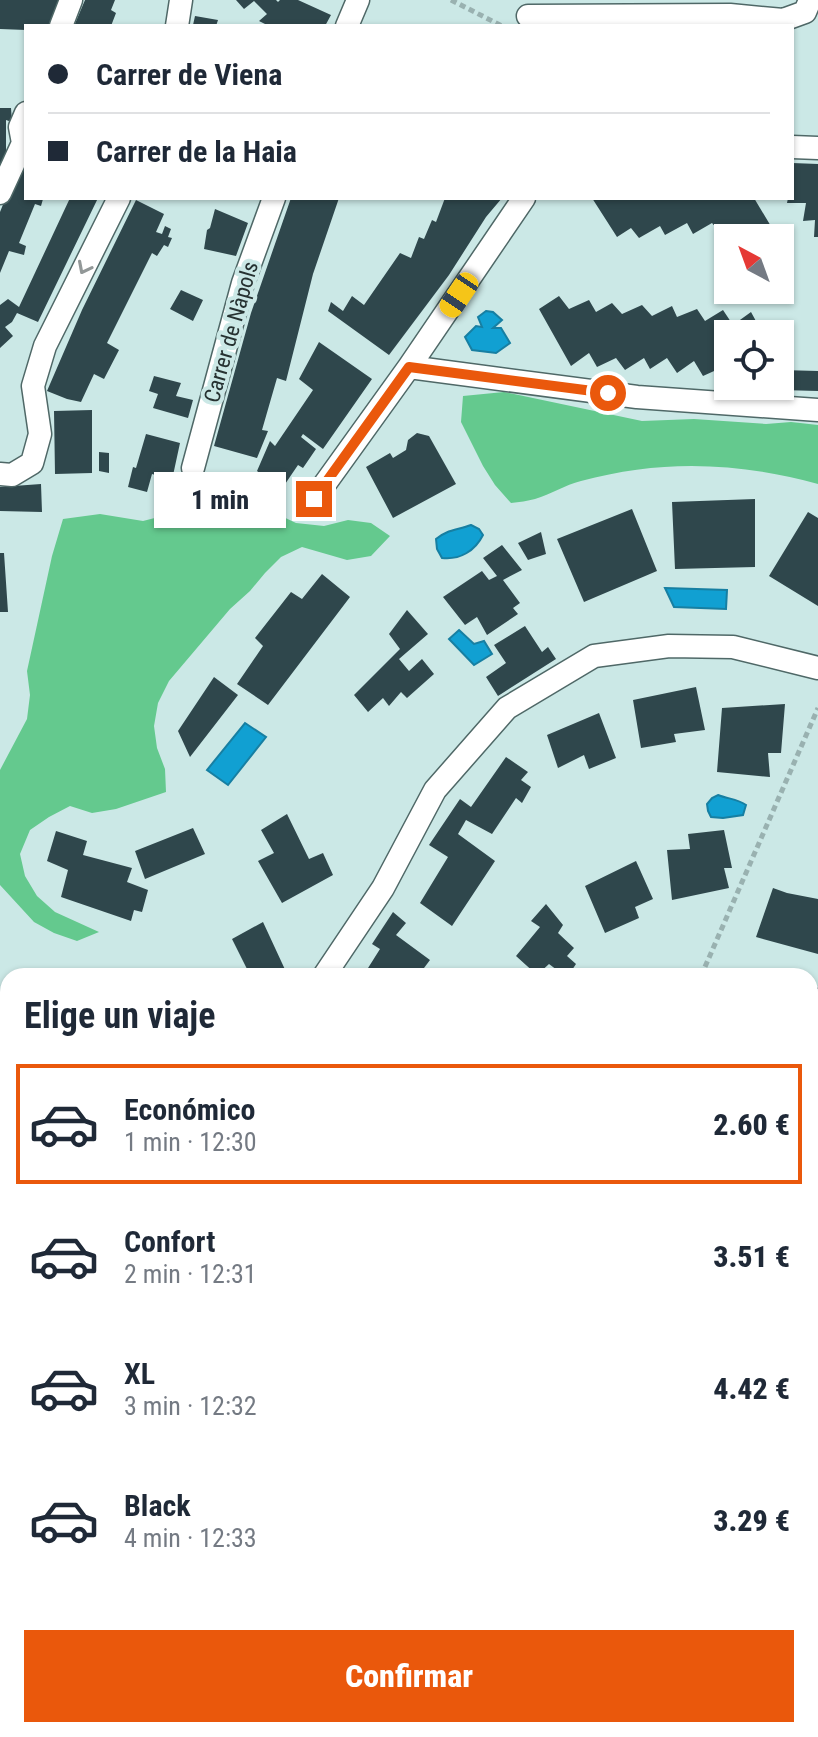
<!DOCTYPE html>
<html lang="es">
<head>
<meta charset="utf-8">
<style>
	:root { --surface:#fff; --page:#f6f6f7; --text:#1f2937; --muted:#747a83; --line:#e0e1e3; --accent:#ea580c }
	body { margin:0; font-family:"Roboto Condensed",sans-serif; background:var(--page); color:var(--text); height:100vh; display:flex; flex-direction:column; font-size:30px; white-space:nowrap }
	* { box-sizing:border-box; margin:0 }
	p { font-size:26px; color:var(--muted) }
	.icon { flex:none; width:44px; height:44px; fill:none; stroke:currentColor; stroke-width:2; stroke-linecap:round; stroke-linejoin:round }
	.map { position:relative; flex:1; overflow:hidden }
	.panel { position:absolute; left:0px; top:968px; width:818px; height:770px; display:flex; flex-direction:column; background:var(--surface); border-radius:24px 24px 0 0; box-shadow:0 2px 6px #0004 }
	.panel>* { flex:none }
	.hud { position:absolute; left:24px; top:24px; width:770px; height:176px; border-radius:0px; box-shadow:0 2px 6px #0004; display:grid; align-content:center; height:176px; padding:0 24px; background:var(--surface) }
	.needle { width:52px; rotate:319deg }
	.tools { position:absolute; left:714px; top:224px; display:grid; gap:16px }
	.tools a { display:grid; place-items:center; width:80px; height:80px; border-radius:0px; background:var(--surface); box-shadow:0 2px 6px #0004; font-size:40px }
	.end { position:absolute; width:36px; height:36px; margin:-18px; border:10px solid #ea580c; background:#fff; box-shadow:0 0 0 4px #fff }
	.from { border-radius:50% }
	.bubble { position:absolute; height:56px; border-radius:0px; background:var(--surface); box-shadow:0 2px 6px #0004; font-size:26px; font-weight:800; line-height:56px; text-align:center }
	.car { position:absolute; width:24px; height:48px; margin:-24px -12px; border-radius:10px; box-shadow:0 0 6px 2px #0007; background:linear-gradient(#f5c518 24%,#345 0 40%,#f5c518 0 76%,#345 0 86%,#f5c518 0) }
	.hud b { display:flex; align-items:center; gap:28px; height:76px; font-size:30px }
	.hud b+b { border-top:2px solid var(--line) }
	.hud i { width:20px; height:20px; background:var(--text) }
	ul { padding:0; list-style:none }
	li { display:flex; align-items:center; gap:24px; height:120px; margin:0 16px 12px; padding:0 8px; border:4px solid transparent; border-radius:0px }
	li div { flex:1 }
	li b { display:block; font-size:30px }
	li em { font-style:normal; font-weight:800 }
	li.current { border-color:var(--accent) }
	li>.icon { width:72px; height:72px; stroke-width:1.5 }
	h2 { padding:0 24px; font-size:36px; line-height:96px }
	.button { display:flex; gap:16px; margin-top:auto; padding:16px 24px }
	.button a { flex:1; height:92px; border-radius:0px; background:var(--accent); color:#fff; font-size:32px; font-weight:800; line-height:92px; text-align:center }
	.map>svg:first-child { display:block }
	.forest { fill:#64c98e }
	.water { fill:#11a0d2; stroke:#177fa2; stroke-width:2 }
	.building { fill:#2f474c }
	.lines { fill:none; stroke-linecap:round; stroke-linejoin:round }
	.minor-casing { stroke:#4f6867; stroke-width:25 }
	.path { stroke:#99b1b0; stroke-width:5; stroke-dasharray:6 4; stroke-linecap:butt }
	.minor { stroke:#fff; stroke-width:22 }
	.oneway { stroke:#929898 }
	.route { stroke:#ea580c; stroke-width:10 }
	.labels { text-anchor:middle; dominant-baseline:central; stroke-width:8; stroke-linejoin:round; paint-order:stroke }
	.street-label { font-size:22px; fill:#263131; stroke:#cbe8e6 }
</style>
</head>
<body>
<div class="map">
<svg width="818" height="1737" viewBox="0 0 818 1737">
	<rect width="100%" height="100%" fill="#cbe8e6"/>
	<path class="forest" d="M504,392L642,421L694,419L766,424L791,422L818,425V484C737,462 662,459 581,481C565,485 551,494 535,499C528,501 519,502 511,503L495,485L483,466L461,422L463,396Z
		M208,497L232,499L275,513L296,523L324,526L348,520L371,523L390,536L371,556L347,560L302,547L281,557L265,573L250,591L230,609L169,681L158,703L154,726L157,748L165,769L166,792L116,809L92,813L70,806L49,817L30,830L20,854L25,876L37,896L55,912L99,932L77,941L54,933L34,922L0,885V770L27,719L30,695L27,671L52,556L63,519L100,514L143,521L178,512Z"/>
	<path class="water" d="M486,311L493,312L502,320L493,328H501L510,343L496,353L472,350L465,337L476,326L482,327L478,317Z
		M471,525L479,529L483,535C475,551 460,560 442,558L437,549L436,539C446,530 458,530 471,525Z
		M665,588L727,590L726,609L674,607Z
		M459,630L474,644L484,641L492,654L474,665L449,639Z
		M245,723L266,737L228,785L207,770Z
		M718,795C728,799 738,799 746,805L743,815L723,818L711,817L708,811L707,804L712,798Z"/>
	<path class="building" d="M0,0H65L53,26H26V30L0,29Z
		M85,0H115L111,10L116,13L111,26H74Z
		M236,0H276L278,2L280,0H298L331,15L325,26H269L259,21L267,14L254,1L244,9Z
		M195,16L218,20L216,26L193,25Z
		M0,108H11L12,122L6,120V168H0Z
		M26,147V198L43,199L41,206L35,204L19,243L26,246L24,255L9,251L0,273V212Z
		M792,163L818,164V237H814L815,220L803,221L806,203H787L788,198H792Z
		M70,198H98L38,322L17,313L12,322L5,327L13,336L0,348V305L8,299L19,307Z
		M291,198H339L313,274L286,381L277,378L262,430L268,431L257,458L214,446L251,313Z
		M445,198H502L486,217L449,275L389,355L328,311L331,302L343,311L352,296L364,305L400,253L411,258L419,237L424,239L432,220L436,222Z
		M592,198H754L772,228L754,238H749L742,226L724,237L712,223L693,234L687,223L665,235L660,226L639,238L631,228L617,237Z
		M136,200L164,214L156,232L162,234L165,226L171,229L168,237L172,238L168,247L164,245L157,256L152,253L107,343L119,350L104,379L94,374L81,402L67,399L47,391L82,310Z
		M215,209L248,223L236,256L204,249L207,230L210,228Z
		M181,290L203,300L193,321L170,309Z
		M559,296L569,309L589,300L596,312L612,303L622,314L642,305L652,316L672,306L677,317L697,309L705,321L723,310L733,325L751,312L763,334H728V374L723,367L703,376L694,361L677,373L667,358L650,369L644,358L625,370L616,358L597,367L589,353L571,366L539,309Z
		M319,342L372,379L323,449L303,434L301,437L316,449L303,468L298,465L281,490L257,471L270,441L275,446L313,390L299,379Z
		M781,370L818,371V391L781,390Z
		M154,376L181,383L176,396L193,400L188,418L153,408L158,394L149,391Z
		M92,410V473L55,474L54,411Z
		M417,433L429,436L456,484L393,518L366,467L390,453L393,458L406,450L408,440Z
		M146,434L180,443L172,480L152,474L147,492L128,487L133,467L136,468Z
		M99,452L109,453V473L99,471Z
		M41,484L42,512L0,511V487Z
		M755,499V567L675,569L672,502Z
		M632,509L657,571L584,602L557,539Z
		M808,512L818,518V606L769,576Z
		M541,532L546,554L528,560L518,543Z
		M502,545L522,570L503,580L520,603L513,608L518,614L487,635L477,617L465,625L443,597L482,571L489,580L497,576L483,558Z
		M0,553H4L8,612H0Z
		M322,574L350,597L268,705L237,684L263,646L255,638L291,592L302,599Z
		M407,610L428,634L399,659L409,671L422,659L434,674L407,698L401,692L389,706L383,698L368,712L354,695L400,649L389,634Z
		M525,626L542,652L548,647L556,659L498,696L486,677L506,663L494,645Z
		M214,677L238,695L190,757L178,731Z
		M696,687L705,730L674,734L676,742L641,748L633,700Z
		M785,704L781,753H768L770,777L717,772L722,708Z
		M599,713L616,758L589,769L584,755L558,768L547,735Z
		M506,757L528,772L521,780L531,787L522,803L516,798L492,834L466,820L458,834L495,861L452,926L420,903L448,857L429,845L460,799L471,807Z
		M287,814L309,859L323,853L333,875L282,903L258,861L274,853L261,830Z
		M193,828L205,854L145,879L135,851Z
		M724,830L732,868H724L729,888L672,900L667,850L690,849L688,834Z
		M56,831L87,841L83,855L132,868L127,882L148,890L142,912L134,910L131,921L61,897L68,870L47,861Z
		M636,861L653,899L635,907L639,918L605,933L585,886Z
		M773,888L787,893L818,899V954L756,937Z
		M546,904L563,925L558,933L574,948L567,956L576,964L568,976H565L549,964L537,975L516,956L540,927L531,921Z
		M393,912L406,923L396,935L430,960L418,976H363L380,949L372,944Z
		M263,922L288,976H238L248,971L232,939Z
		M810,1058L818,1060V1140L813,1138L814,1129L810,1127Z
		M0,1381L8,1384V1460L0,1457Z
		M0,1494L8,1497V1639L0,1636Z
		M810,1565L818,1571V1626L810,1621Z
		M716,1730H790L797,1737H724Z"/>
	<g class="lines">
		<defs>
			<path id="minor" d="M528,16L730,15L783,20L805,12L810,0
				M61,26L71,0
				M177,26L181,0
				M347,26L358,0
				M792,147L818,148
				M0,193L23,143L20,127L26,113
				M409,367L637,397L818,410
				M193,468L243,283L274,198
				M0,474L12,475L32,463L40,434L33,386L45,346L119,198
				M314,499L409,367L524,198
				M324,976L383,888L435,790L507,708L594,656L669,646L733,647L818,668
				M810,998L818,1001
				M0,1132L8,1130
				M0,1366L8,1368
				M810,1388L817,1427L812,1493L810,1497
				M0,1478L8,1481
				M0,1656L8,1659
				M209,1730L223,1737
				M696,1730L704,1737
				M331,1737L341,1730"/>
		</defs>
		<use href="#minor" class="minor-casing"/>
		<path class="path" d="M451,0L502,26
			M701,976L818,708
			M524,1730L529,1737
			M271,1737L272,1731L286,1737"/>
		<use href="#minor" class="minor"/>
	</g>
	<defs><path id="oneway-chevron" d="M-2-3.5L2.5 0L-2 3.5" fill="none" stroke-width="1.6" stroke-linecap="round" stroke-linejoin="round" transform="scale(2)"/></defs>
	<use class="oneway" href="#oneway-chevron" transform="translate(84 268) rotate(117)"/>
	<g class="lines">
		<path class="route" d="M314,499L409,367L608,393"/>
	</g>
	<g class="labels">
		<g class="street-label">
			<text transform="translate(231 332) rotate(-74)">Carrer de Nàpols</text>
		</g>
	</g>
</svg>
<div class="tools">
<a><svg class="needle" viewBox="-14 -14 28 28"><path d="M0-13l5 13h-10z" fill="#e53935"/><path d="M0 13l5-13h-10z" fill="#747a83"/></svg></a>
<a><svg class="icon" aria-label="locate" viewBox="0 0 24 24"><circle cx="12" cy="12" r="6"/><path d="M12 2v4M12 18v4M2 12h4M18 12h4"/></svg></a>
</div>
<i class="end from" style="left:608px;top:393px"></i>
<i class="end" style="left:314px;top:499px"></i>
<div class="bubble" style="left:154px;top:472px;width:132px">1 min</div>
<i class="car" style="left:459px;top:295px;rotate:214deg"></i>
<div class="hud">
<b><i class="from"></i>Carrer de Viena</b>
<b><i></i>Carrer de la Haia</b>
</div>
<section class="panel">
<h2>Elige un viaje</h2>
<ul>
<li class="current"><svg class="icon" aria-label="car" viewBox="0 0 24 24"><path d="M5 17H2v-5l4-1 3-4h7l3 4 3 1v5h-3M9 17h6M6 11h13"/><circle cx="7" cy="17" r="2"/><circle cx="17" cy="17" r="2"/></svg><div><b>Económico</b><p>1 min · 12:30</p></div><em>2.60 €</em></li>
<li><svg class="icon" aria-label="car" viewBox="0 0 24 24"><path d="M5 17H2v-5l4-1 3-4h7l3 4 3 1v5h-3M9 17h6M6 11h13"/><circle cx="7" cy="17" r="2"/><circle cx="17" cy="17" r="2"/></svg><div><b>Confort</b><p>2 min · 12:31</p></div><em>3.51 €</em></li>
<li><svg class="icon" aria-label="car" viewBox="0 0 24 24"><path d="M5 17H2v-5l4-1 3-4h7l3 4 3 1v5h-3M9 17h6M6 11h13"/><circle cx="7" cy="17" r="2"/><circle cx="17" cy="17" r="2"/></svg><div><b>XL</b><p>3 min · 12:32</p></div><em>4.42 €</em></li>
<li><svg class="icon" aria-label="car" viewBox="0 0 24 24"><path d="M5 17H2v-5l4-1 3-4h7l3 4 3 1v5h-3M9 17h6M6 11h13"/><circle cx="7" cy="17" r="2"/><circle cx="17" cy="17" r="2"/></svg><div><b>Black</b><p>4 min · 12:33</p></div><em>3.29 €</em></li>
</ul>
<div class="button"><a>Confirmar</a></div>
</section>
</div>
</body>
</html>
